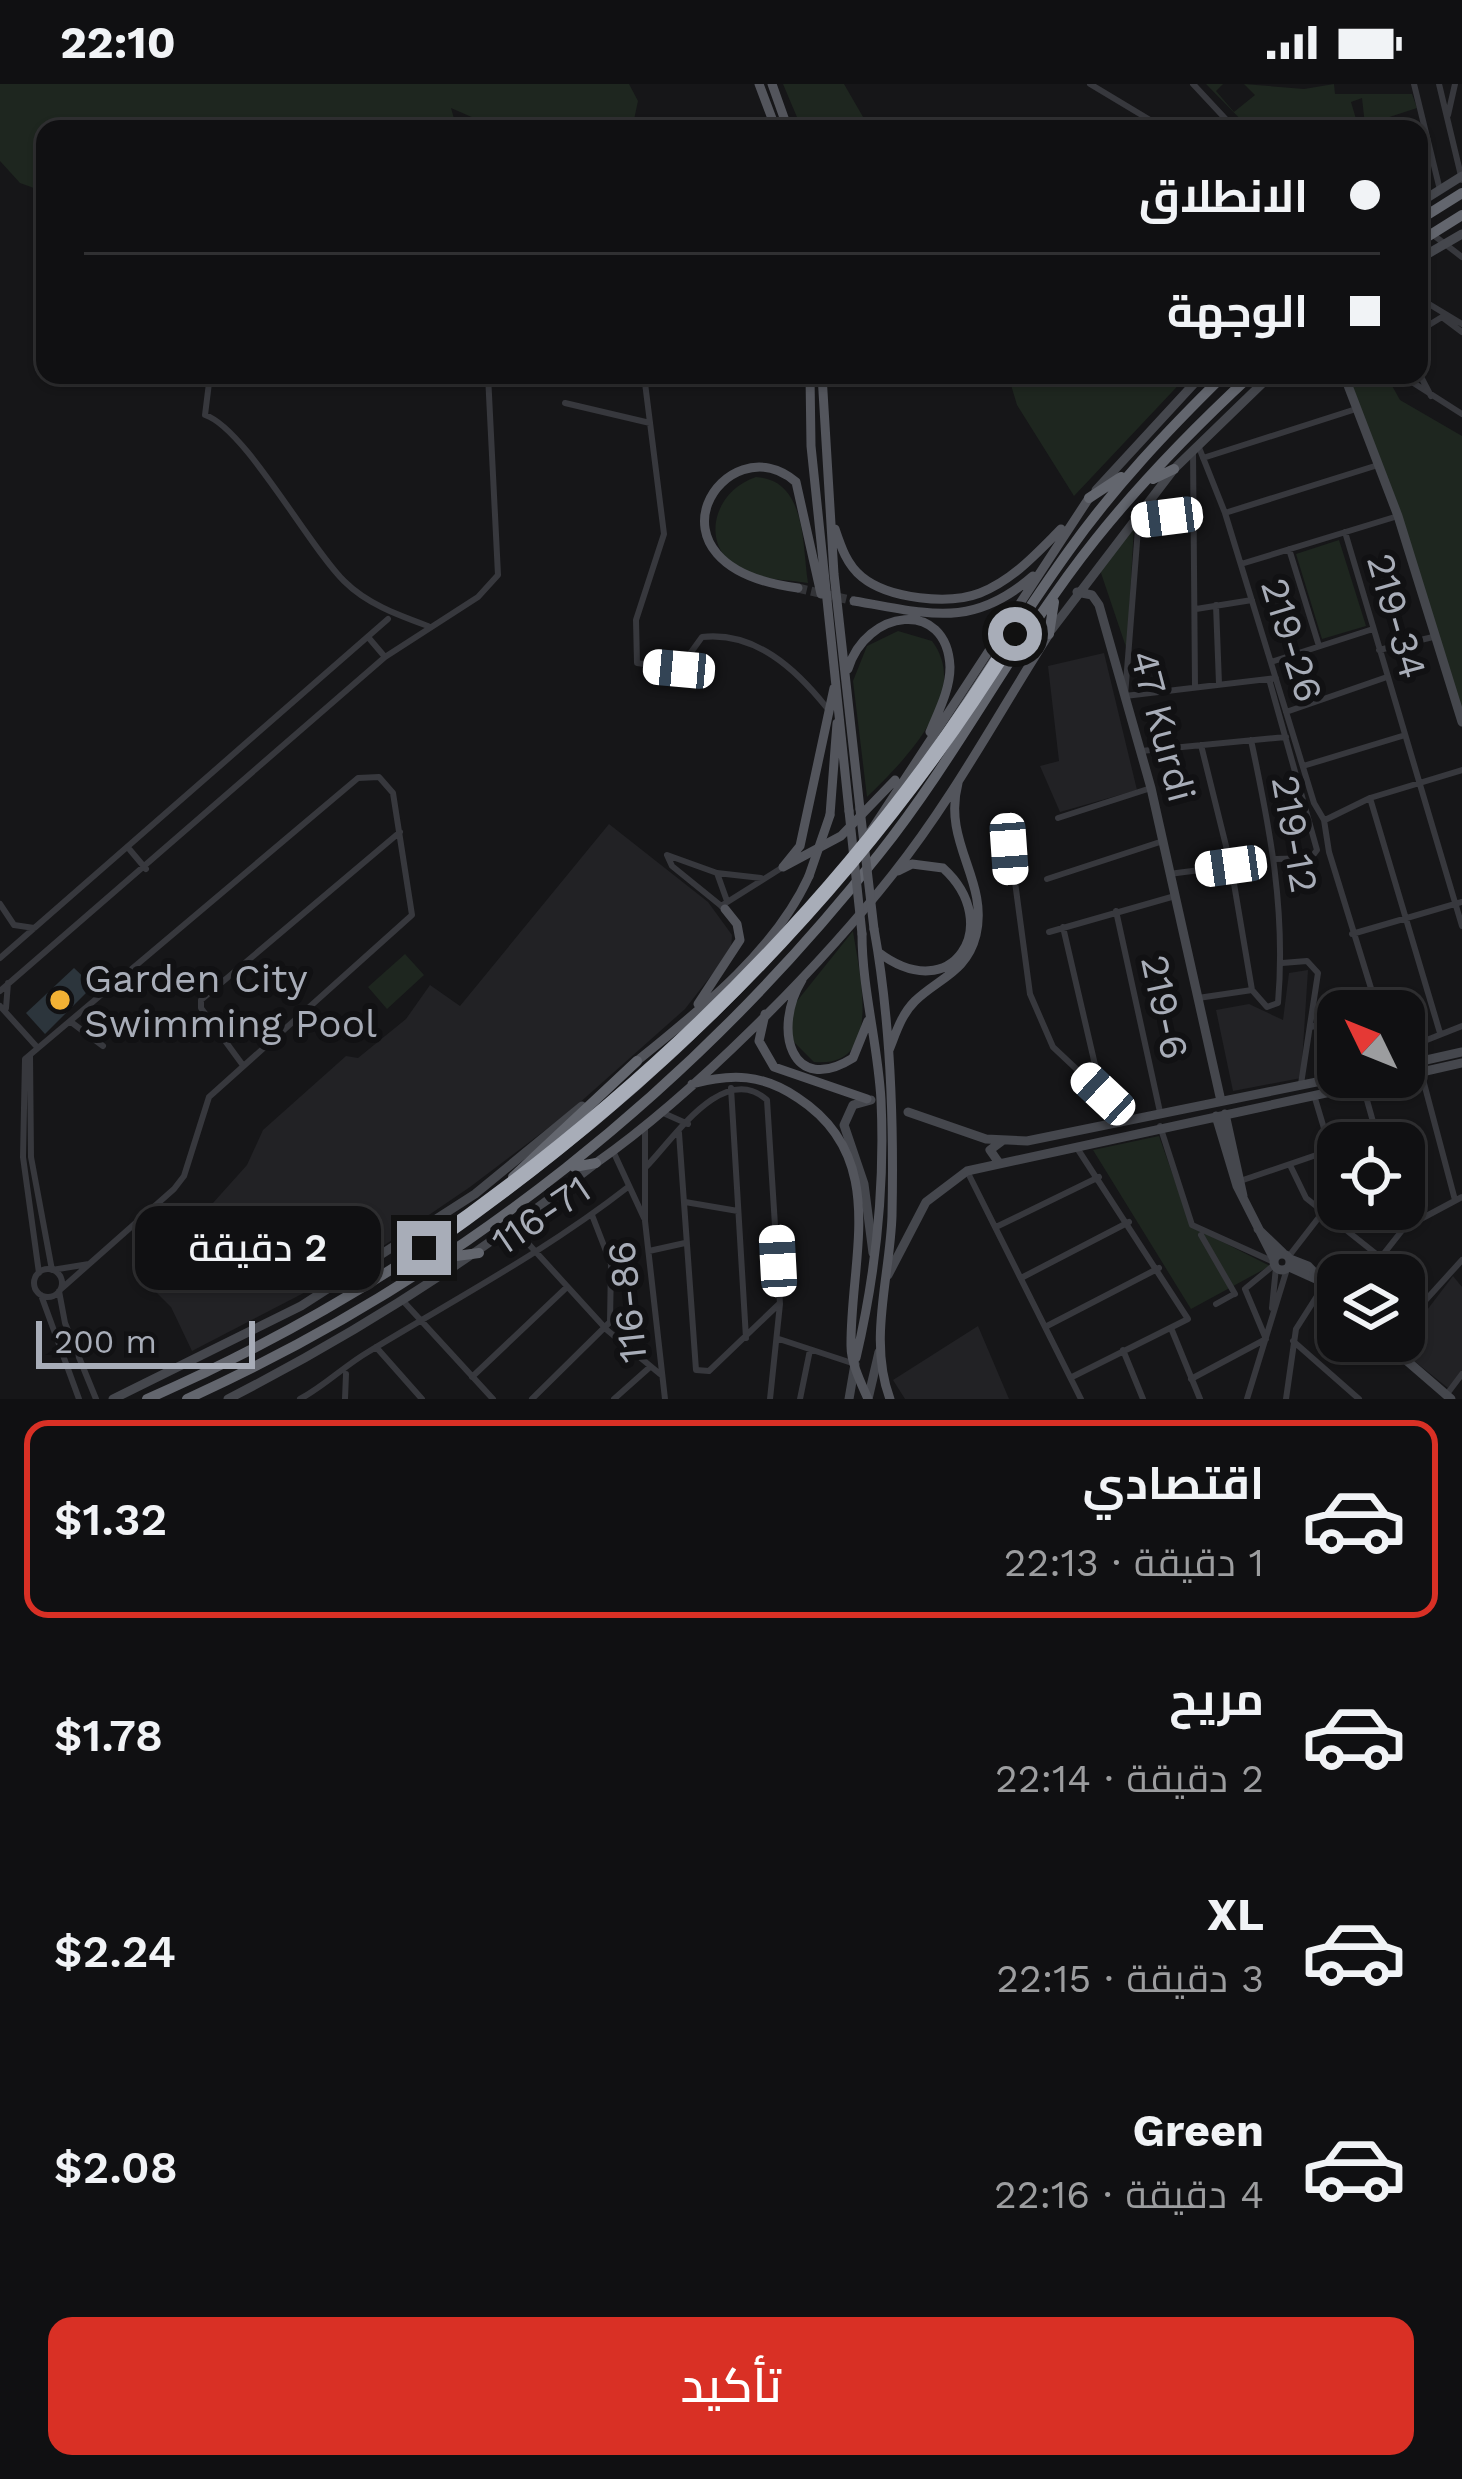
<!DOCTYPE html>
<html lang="ar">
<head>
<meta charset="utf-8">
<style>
	:root { --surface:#101012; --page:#19191b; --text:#f1f3f6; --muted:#9c9d9f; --line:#303032; --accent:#d93025 }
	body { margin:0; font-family:"Work Sans",Cairo,sans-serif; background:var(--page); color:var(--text); direction:rtl; height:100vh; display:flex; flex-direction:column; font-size:45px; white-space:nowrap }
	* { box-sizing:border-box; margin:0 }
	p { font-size:39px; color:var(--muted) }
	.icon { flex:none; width:66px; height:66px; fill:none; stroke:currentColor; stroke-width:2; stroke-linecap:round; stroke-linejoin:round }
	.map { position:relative; height:1315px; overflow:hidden; direction:ltr }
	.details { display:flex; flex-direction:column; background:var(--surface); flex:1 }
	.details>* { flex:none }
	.banner { position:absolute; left:36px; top:36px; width:1392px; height:264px; border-radius:24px; box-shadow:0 3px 9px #0004,0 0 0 3px var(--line); direction:rtl; display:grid; align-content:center; height:264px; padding:0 48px; background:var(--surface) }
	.needle { width:78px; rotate:313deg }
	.controls { position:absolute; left:1317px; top:906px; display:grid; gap:24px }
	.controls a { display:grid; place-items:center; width:108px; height:108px; border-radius:24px; background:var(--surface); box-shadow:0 3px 9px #0004,0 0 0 3px var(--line); font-size:60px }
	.scale { position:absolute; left:36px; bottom:30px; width:219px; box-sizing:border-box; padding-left:12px; border:6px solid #a8adb8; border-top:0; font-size:33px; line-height:42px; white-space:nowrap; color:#a8adb8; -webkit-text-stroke:9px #111113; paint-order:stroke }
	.end { position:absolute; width:54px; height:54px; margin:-27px; border:15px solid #a8adb8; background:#111; box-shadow:0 0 0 6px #111 }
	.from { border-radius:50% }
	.bubble { position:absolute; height:84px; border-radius:24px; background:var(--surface); box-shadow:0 3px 9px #0004,0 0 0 3px var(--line); font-size:39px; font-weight:600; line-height:84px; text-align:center; direction:rtl }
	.car { position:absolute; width:36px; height:72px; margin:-36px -18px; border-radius:15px; box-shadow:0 0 9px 3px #0007; background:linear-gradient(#fff 24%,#345 0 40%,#fff 0 76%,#345 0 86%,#fff 0) }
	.banner b { display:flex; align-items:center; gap:42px; height:114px; font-size:45px }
	.banner b+b { border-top:3px solid var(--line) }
	.banner i { width:30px; height:30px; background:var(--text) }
	ul { padding:21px 0 0; list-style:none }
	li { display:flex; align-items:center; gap:36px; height:198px; margin:0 24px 18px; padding:0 24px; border:6px solid transparent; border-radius:24px }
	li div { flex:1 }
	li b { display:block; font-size:45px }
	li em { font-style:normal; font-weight:600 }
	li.selected { border-color:var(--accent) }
	li>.icon { width:108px; height:108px; stroke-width:1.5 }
	.action { display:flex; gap:24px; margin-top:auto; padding:24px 48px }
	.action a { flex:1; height:138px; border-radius:24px; background:var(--accent); color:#fff; font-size:48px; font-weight:600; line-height:138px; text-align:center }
	.status { display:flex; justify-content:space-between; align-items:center; height:84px; padding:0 60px; background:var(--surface); direction:ltr }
	.status svg { height:33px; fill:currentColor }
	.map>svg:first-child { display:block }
	.built { fill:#222225 }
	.green { fill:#1e261f }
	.water { fill:#2c353c }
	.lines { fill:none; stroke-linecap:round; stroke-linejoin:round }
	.primary-tunnel { stroke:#333438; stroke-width:9; stroke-dasharray:9 4.5; stroke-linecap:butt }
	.street { stroke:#37383d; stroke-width:6 }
	.secondary { stroke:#45474d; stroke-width:9 }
	.primary { stroke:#53555c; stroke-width:9 }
	.highway { stroke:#63666e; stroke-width:10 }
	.primary-bridge { stroke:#53555c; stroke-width:9 }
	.route { stroke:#a8adb8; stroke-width:15 }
	.poi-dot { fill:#f2b134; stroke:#111113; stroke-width:4.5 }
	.labels { text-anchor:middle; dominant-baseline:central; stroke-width:12; stroke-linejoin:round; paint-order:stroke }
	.street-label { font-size:39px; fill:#a8adb8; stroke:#111113 }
	.poi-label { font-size:39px; fill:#a8adb8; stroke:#111113; text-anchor:start }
</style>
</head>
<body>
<div class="status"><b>22:10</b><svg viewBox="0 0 49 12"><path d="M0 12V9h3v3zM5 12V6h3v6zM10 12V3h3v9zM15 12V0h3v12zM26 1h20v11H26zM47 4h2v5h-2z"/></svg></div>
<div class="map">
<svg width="1462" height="1315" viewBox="0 0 1462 1315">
	<rect width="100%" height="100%" fill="#161618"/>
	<path class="built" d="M1104,569L1137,706L1060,728L1040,682L1059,677L1048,582Z
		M609,740L708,818L732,851L731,866L685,925L568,1029L470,1103L348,1186L192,1267L171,1223L144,1196L247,1081L263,1046L346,972L358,974L406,935L430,901L460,922Z
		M1308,886L1301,994L1233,1007L1216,926L1249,920L1283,936L1289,889Z
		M1453,1192L1462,1203V1286L1448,1304L1398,1264Z
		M978,1242L1009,1315H905L893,1296Z"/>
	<path class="green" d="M0,0H629L638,17L632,45H499L451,24L457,45L306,41L305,45H45V108L20,99L0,77Z
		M783,0H844L870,45H802Z
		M1206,0H1223L1216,7L1234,28L1255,11L1244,0L1304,5L1334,0L1335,10H1412L1417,24L1365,41L1362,14L1351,18L1359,45H1327L1342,35L1322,45H1250Z
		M1008,291H1188L1074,412L1017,321Z
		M1347,291H1386L1400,316L1462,352V640Z
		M756,393C807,396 802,461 808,499C790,496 768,496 751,490C698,472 708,409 756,393Z
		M1134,442L1127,566L1100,486Z
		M1339,456L1366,542L1322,555L1296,470Z
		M898,547L932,557C972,610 903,678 867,713L853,597L867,562Z
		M853,847C859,889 885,985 814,978L791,955L793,922Z
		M405,870L424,891L387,925L368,903Z
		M1159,1052L1191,1142L1270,1182L1191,1225L1093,1066Z"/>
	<path class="water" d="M74,884L93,902L45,950L26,929Z"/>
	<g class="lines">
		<path class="primary-tunnel" d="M798,504L854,517"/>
		<path class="street" d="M1090,0L1165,45
			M1193,0L1235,45
			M1414,0L1440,106
			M1439,0L1462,96
			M1448,31L1455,0
			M1432,150L1462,173
			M1419,214L1462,240
			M1419,247L1442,233L1462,248
			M1419,289L1431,312
			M210,291L205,331C245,344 309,463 344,497C367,520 398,531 428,542
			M644,291L664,450L636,536L637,579L679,585L702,553C755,547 796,585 827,624
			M1401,291L1462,330
			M565,319L650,339
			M1198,361L1225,429L1314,719L1324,736L1329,768L1378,927
			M1193,367L1195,602
			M1203,374L1356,325
			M1225,429L1378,381
			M1139,432L1125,612L1276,594
			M1139,436L1195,430
			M1345,448L1462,842
			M1289,465L1319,562
			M1241,480L1398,432
			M1216,521L1219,600
			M1196,525L1252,516
			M368,553L385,573
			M1379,566L1433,553
			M1271,578L1373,545
			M1269,595L1317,766L1311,774L1276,775
			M1286,628L1387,593
			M1201,661L1231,782L1252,906
			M1141,667L1286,653
			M1303,682L1402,652
			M1370,714L1440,949
			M1058,734L1151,704
			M1325,736L1370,714L1462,686
			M1007,738L1030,910L1053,963L1103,1010
			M130,766L146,785
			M717,789L727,817
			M1169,790L1231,782
			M1047,795L1160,758
			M0,820L14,841L34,844
			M721,822L783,783
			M725,825L672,782L667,771L717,789L761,794
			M1116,827L1160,1028
			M1063,843L1109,1041
			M1049,848L1175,812
			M1352,850L1462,818
			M0,874L388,535
			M1282,879L1307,877L1318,889L1301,1000
			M0,907L385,573L478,513L498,491L488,291
			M1198,914L1252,906L1267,923L1278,919C1286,827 1270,745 1251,656
			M0,922L37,963
			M6,924L8,899
			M71,938L103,962
			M1311,943L1338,935
			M1404,965L1462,942
			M30,971L31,1073L52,1186L89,1180
			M242,980L201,924V916L400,748
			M1421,988L1455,1116
			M1363,1002L1379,1059
			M731,1004L746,1254
			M1314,1011L1338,1091
			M661,1028L688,1040
			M1160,1042L1192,1141L1274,1178
			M645,1044V1137L665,1315
			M679,1049L696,1286L709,1287L779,1220
			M613,1067L644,1134
			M1290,1081L1306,1114L1380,1173
			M646,1083C674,1054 724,977 767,1016L780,1220L770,1315
			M967,1087L1081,1315
			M1243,1096L1331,1066
			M685,1118L738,1127
			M1398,1125L1404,1144
			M1341,1141L1354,1125
			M996,1143L1099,1093
			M514,1144L607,1246L660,1290
			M1201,1151L1235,1210
			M649,1167L685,1159
			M1289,1172L1323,1128
			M34 1199a14 14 0 1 1 28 0a14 14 0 1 1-28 0Z
			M39,1189L23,1073L25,975L358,694L379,693L393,709L412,831L209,1013L184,1092L174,1105L61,1205
			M1367,1191L1404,1144L1462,1113
			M1023,1193L1129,1138
			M1246,1204L1274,1181
			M59,1207L65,1239L96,1315
			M41,1211L79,1315
			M404,1218L493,1315
			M1216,1220L1234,1210
			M1272,1224L1276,1183
			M1404,1240L1462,1176
			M1047,1242L1159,1184
			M1171,1244L1200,1315
			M779,1255L855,1280
			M1293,1257L1359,1315
			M376,1263L422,1315
			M1123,1266L1143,1315
			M472,1293L567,1203
			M1072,1293L1188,1235L1077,1064
			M1191,1295L1266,1255L1245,1205
			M1447,1310L1462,1290
			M300,1315C326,1301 344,1282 368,1268C457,1214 546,1167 628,1103
			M345,1315L346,1290
			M532,1315L610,1238L611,1180L592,1131
			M614,1315L650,1283
			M800,1315L810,1266
			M1247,1315L1287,1185
			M1286,1315L1296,1245L1324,1201"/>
		<path class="secondary" d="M1419,119L1462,92
			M1419,175L1462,150
			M1344,291L1398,432L1462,638
			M1096,406L1202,291
			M1077,508L1092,511L1099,521L1151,704L1221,1017
			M1052,545L1174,385L1271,291
			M1404,981L1462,968
			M1404,992L1462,979
			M871,1016L853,1021L844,1041L864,1100L873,1169
			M908,1028L986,1055L1027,1057L1341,993
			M1225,1030L1243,1112
			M1216,1032L1237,1102L1274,1175
			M999,1079L990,1066L1002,1057
			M1258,1145L1283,1169
			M1274 1178a8 8 0 1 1 16 0a8 8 0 1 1-16 0Z
			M1290,1175L1308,1182L1338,1213
			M1289,1183L1320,1197
			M888,1191L926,1118L967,1087L1400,993
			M1384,1257L1451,1315
			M113,1315L301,1222L475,1110L582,1022
			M228,1315C359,1248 480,1171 596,1079
			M849,1315L855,1280
			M868,1315L879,1268"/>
		<path class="primary" d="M759,0L776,45
			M772,0L788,45
			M810,291L811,362L849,727
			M822,291L834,490L860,725
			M835,445C841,463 847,481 862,493C889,515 949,521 980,509C1013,496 1037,469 1061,445
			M798,504C630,482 726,337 796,398L821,510
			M854,517C928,529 971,546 1033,492
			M848,585C866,525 947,514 950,583C950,606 938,628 930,648
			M830,731L837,639
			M865,756L1089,414
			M783,783L800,762L834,604
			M783,783L841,752L895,696
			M874,845C891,938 894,1037 892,1132C890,1192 868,1257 890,1315
			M878,868C953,925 1005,840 943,784L912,780L898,787
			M802,896C772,945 791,1013 853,974L868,937
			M698,920L740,856L737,840L725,825
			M765,930L759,957L774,983L867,1015
			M889,966C896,949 901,931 915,917C939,894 967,888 976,851C989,796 942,759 958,699
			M637,977C700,926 775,867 809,792
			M692,1000C732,989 763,990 798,1014C890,1074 850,1173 851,1262C851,1279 861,1299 868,1315
			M596,1079C693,1011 819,884 893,790C952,716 998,630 1049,550
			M856,1274C876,1189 885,1104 881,1016C878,960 862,905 862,850"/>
		<path class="highway" d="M1419,136L1462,109
			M1419,158L1462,131
			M1153,395L1174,385
			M1089,414L1121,393
			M1049,550L1054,518
			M574,1083L596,1079
			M513,1093L637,977
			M449,1173L479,1169
			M147,1315C434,1190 692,986 883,738C950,651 1004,557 1068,468C1114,403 1167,347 1224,291
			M187,1315C460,1191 693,1005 879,770C958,671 1016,555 1095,456C1142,397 1196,342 1251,291"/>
		<path class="primary-bridge" d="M860,725L874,845
			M849,727L862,850
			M809,792L830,731"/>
	</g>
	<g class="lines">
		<path class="route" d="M424,1164C660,1000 864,796 1015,550"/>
	</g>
	<circle class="poi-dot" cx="60" cy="916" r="12"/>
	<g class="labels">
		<g class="street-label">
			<text transform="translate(1397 532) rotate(74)">219-34</text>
			<text transform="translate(1292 556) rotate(73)">219-26</text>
			<text transform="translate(1163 642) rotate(75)">47 Kurdi</text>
			<text transform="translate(1295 750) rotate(80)">219-12</text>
			<text transform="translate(1165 923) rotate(78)">219-6</text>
			<text transform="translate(541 1131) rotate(-34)">116-71</text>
			<text transform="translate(627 1218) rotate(-96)">116-86</text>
		</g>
		<g class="poi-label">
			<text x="84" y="894">Garden City<tspan x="84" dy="45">Swimming Pool</tspan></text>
		</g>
	</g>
</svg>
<div class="controls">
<a><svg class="needle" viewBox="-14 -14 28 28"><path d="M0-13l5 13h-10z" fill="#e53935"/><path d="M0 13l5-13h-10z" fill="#9c9d9f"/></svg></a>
<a><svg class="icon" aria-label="locate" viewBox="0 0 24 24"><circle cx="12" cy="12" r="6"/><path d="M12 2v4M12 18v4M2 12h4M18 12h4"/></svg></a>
<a><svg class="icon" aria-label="layers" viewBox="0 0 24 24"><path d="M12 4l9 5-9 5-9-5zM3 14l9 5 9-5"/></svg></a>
</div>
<div class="scale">200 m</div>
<i class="end from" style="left:1015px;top:550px"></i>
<i class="end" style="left:424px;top:1164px"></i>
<div class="bubble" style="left:135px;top:1122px;width:246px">2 دقيقة</div>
<i class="car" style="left:1167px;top:433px;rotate:263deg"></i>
<i class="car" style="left:679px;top:585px;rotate:275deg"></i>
<i class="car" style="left:1009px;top:765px;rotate:176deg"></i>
<i class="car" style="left:1231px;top:782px;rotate:262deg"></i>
<i class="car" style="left:1103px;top:1010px;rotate:313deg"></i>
<i class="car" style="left:778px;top:1177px;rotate:357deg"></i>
<div class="banner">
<b><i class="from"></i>الانطلاق</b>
<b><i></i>الوجهة</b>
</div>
</div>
<section class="details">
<ul>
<li class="selected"><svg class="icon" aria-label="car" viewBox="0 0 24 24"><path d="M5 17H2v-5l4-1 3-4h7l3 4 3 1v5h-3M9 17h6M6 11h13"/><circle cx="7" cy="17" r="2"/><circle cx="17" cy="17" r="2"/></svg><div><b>اقتصادي</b><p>1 دقيقة · 22:13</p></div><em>$1.32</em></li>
<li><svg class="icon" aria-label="car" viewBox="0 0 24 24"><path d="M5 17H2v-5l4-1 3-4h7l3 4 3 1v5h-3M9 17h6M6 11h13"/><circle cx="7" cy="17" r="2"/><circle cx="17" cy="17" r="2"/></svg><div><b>مريح</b><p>2 دقيقة · 22:14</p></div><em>$1.78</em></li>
<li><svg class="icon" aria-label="car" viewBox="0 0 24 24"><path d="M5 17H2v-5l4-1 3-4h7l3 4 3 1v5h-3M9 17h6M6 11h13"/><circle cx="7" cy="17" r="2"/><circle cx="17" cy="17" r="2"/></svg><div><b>XL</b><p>3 دقيقة · 22:15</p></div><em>$2.24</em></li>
<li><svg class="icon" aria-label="car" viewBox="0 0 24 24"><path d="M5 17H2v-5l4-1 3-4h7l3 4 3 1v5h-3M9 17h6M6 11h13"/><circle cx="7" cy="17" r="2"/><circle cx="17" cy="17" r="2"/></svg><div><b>Green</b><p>4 دقيقة · 22:16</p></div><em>$2.08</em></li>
</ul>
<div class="action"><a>تأكيد</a></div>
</section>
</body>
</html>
